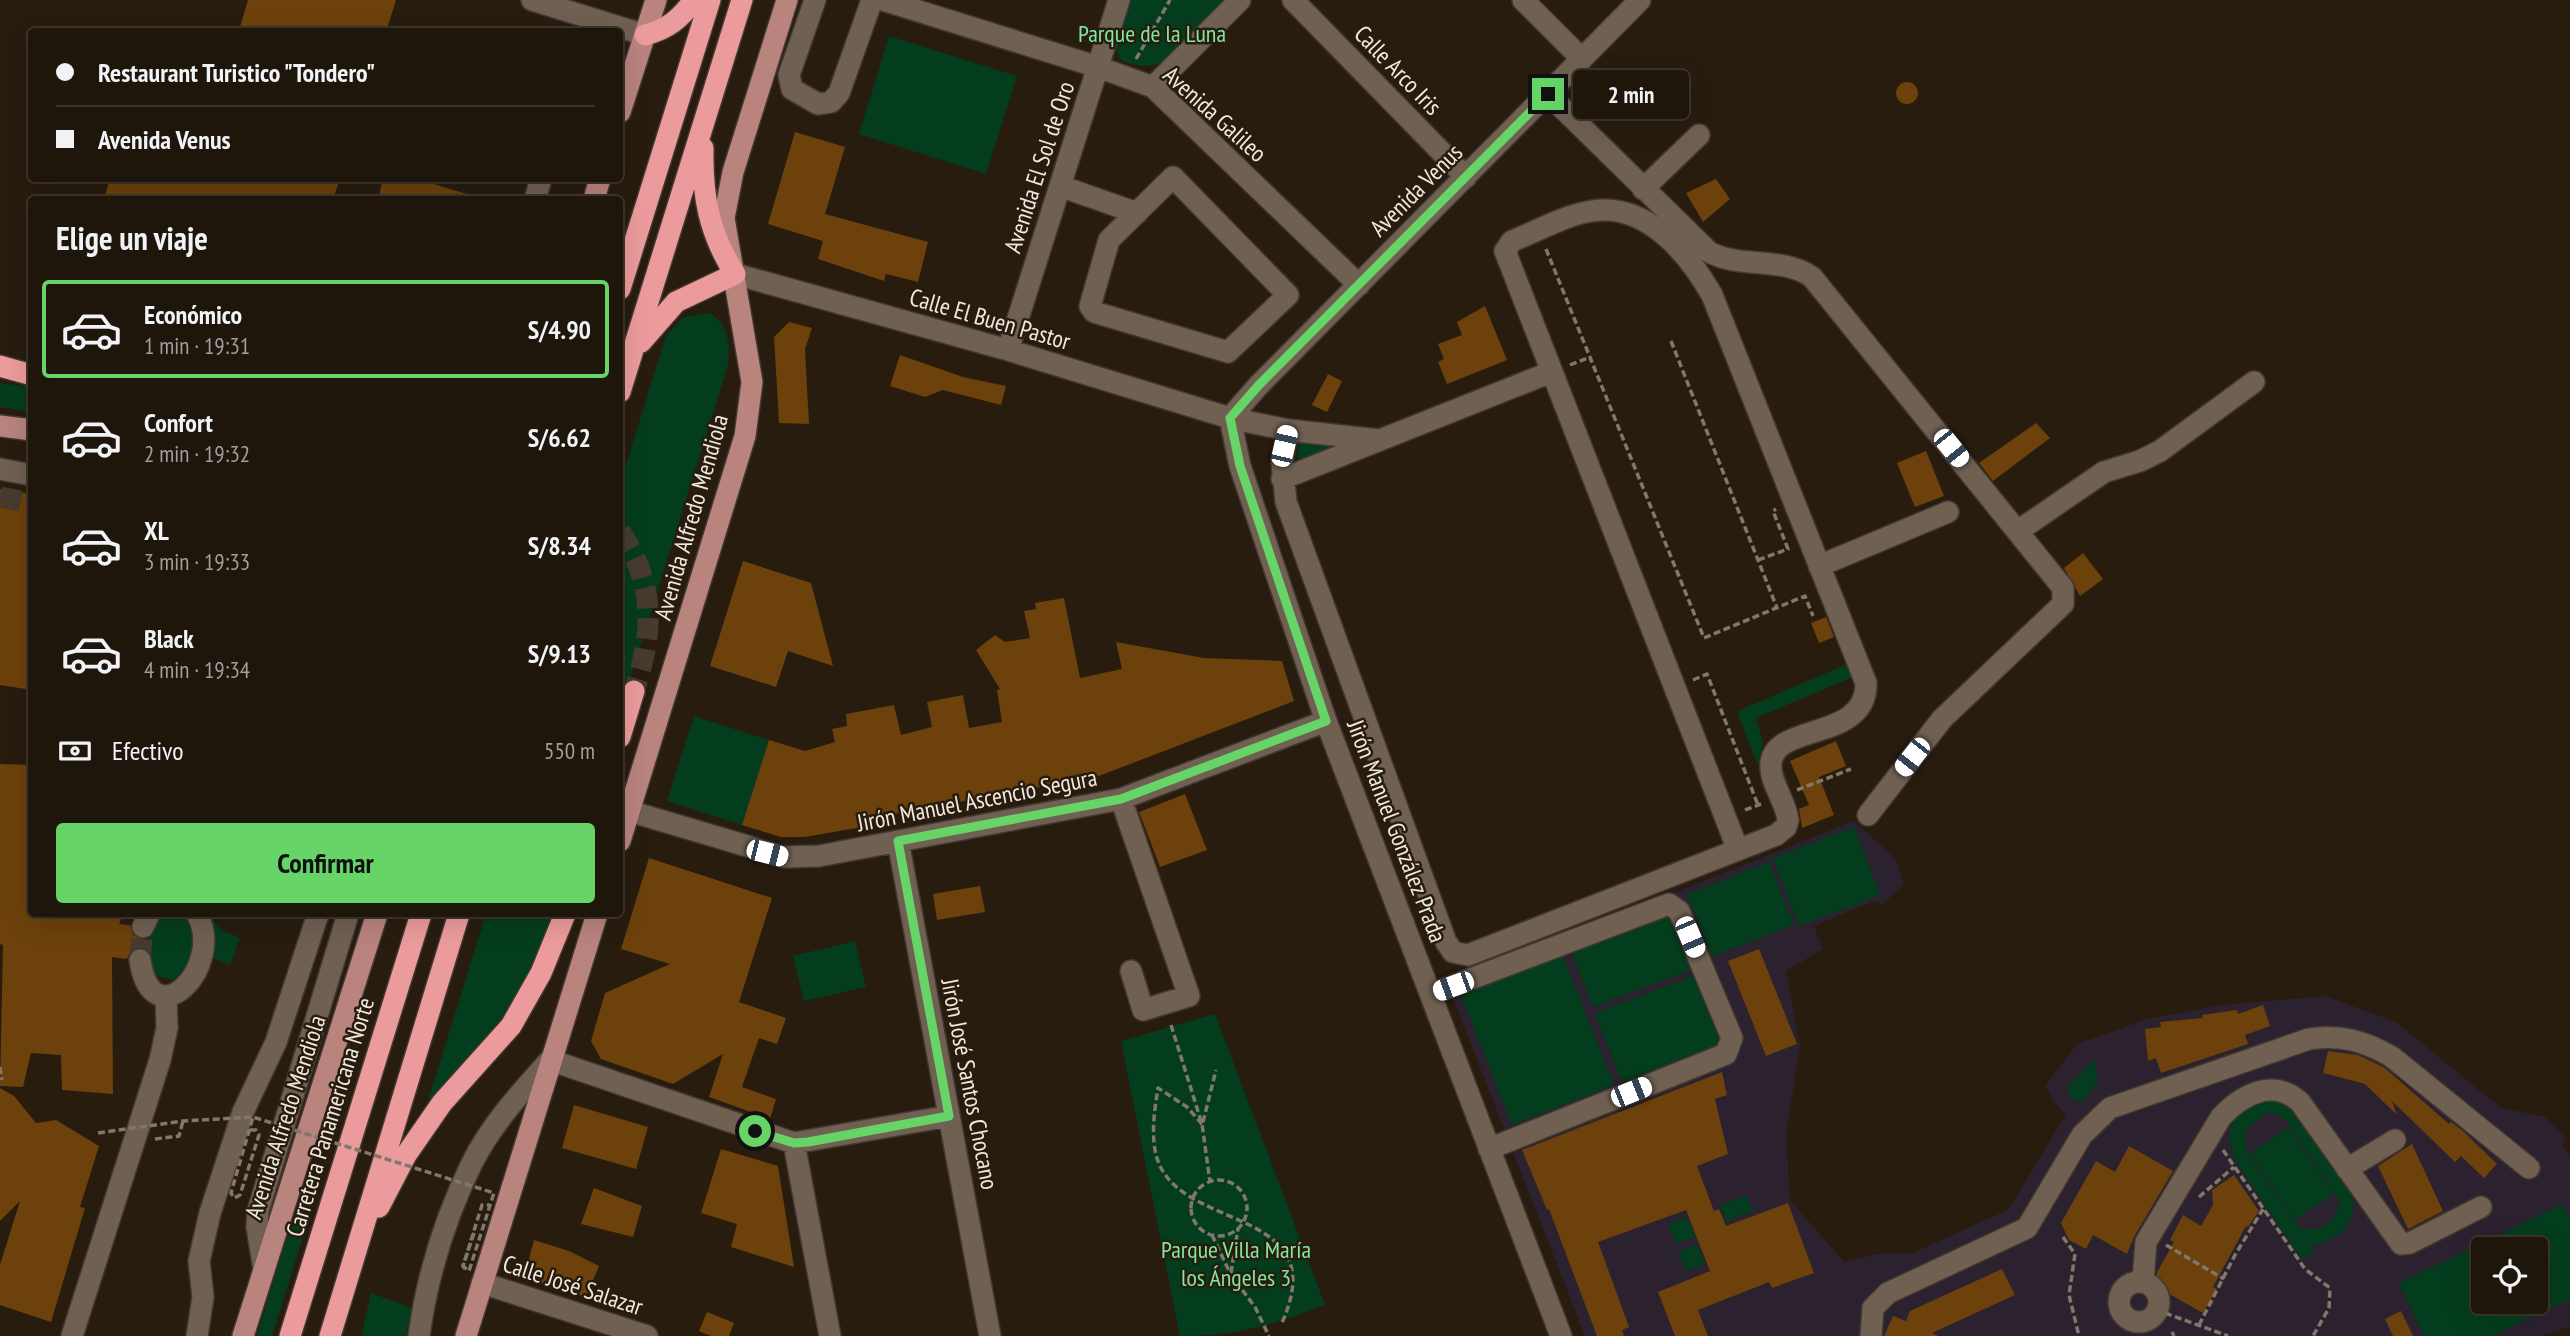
<!DOCTYPE html>
<html lang="es">
<head>
<meta charset="utf-8">
<style>
	:root { --surface:#1e150b; --page:#2b2219; --text:#f1f3f6; --muted:#a19f9d; --line:#3c342c; --accent:#66d467 }
	body { margin:0; font-family:"PT Sans Narrow",sans-serif; background:var(--page); color:var(--text); height:100vh; display:flex; flex-direction:column; font-size:26px; white-space:nowrap }
	* { box-sizing:border-box; margin:0 }
	p { font-size:23px; color:var(--muted) }
	.icon { flex:none; width:38px; height:38px; fill:none; stroke:currentColor; stroke-width:2; stroke-linecap:round; stroke-linejoin:round }
	.map { position:relative; flex:1; overflow:hidden }
	.details { position:absolute; left:28px; top:196px; width:595px; height:721px; display:flex; flex-direction:column; background:var(--surface); border-radius:7px; box-shadow:0 7px 28px #0002,0 0 0 2px var(--line) }
	.details>* { flex:none }
	.banner { position:absolute; left:28px; top:28px; width:595px; height:154px; border-radius:7px; box-shadow:0 7px 28px #0002,0 0 0 2px var(--line); display:grid; align-content:center; height:154px; padding:0 28px; background:var(--surface) }
	.fabs { position:absolute; left:2471px; top:1237px; display:grid; gap:14px }
	.fabs a { display:grid; place-items:center; width:77px; height:77px; border-radius:7px; background:var(--surface); box-shadow:0 7px 28px #0002,0 0 0 2px var(--line); font-size:35px }
	.end { position:absolute; width:32px; height:32px; margin:-16px; border:9px solid #66d467; background:#111; box-shadow:0 0 0 4px #111 }
	.from { border-radius:50% }
	.bubble { position:absolute; height:49px; border-radius:7px; background:var(--surface); box-shadow:0 7px 28px #0002,0 0 0 2px var(--line); font-size:23px; font-weight:800; line-height:49px; text-align:center }
	.car { position:absolute; width:21px; height:42px; margin:-21px -10px; border-radius:9px; box-shadow:0 0 5px 2px #0007; background:linear-gradient(#fff 24%,#345 0 40%,#fff 0 76%,#345 0 86%,#fff 0) }
	.banner b { display:flex; align-items:center; gap:24px; height:66px; font-size:26px }
	.banner b+b { border-top:2px solid var(--line) }
	.banner i { width:18px; height:18px; background:var(--text) }
	ul { padding:0; list-style:none }
	li { display:flex; align-items:center; gap:21px; height:98px; margin:0 14px 10px; padding:0 14px; border:4px solid transparent; border-radius:7px }
	li div { flex:1 }
	li b { display:block; font-size:26px }
	li em { font-style:normal; font-weight:800 }
	li.current { border-color:var(--accent) }
	li>.icon { width:63px; height:63px; stroke-width:1.5 }
	h2 { padding:0 28px; font-size:32px; line-height:84px }
	.pay { display:flex; align-items:center; gap:18px; height:77px; padding:0 28px; font-size:26px }
	.pay p { margin-inline-start:auto }
	.cta { display:flex; gap:14px; margin-top:auto; padding:14px 28px }
	.cta a { flex:1; height:80px; border-radius:7px; background:var(--accent); color:#111; font-size:28px; font-weight:800; line-height:80px; text-align:center }
	.map>svg:first-child { display:block }
	.education { fill:#2c212e; fill-rule:evenodd }
	.green { fill:#043d1d; fill-rule:evenodd }
	.building { fill:#6c410b }
	.lines { fill:none; stroke-linecap:round; stroke-linejoin:round }
	.minor-tunnel { stroke:#463b2e; stroke-width:21; stroke-dasharray:21 10; stroke-linecap:butt }
	.highway-tunnel { stroke:#463b2e; stroke-width:21; stroke-dasharray:21 10; stroke-linecap:butt }
	.minor-casing { stroke:#423831; stroke-width:24 }
	.major-casing { stroke:#423831; stroke-width:24 }
	.highway-casing { stroke:#423831; stroke-width:24 }
	.path { stroke:#81776b; stroke-width:3.5; stroke-dasharray:7 3.5; stroke-linecap:butt }
	.minor { stroke:#6f6052; stroke-width:21 }
	.major { stroke:#b9837e; stroke-width:21 }
	.highway { stroke:#eb9b9b; stroke-width:21 }
	.path-bridge { stroke:#81776b; stroke-width:3.5; stroke-dasharray:7 3.5; stroke-linecap:butt }
	.route { stroke:#66d467; stroke-width:9 }
	.labels { text-anchor:middle; dominant-baseline:central; stroke-width:5; stroke-linejoin:round; paint-order:stroke }
	.park-label { font-size:24px; fill:#80e79f; stroke:#281c0f }
	.street-label { font-size:24px; fill:#f1e9e0; stroke:#281c0f }
</style>
</head>
<body>
<div class="map">
<svg width="2570" height="1336" viewBox="0 0 2570 1336">
	<rect width="100%" height="100%" fill="#281c0f"/>
	<path class="education" d="M1854,821L1896,859L1904,884L1883,904L1874,901L1814,926L1823,949L1786,971L1800,1046L1786,1134L1790,1200L1844,1262L1878,1254H1911L2009,1209L2066,1114L2054,1102L2045,1086L2077,1044L2147,1019L2222,1005L2325,996L2396,1022L2501,1108L2546,1117L2565,1137L2563,1147L2570,1156V1327L2541,1336H1585L1447,983ZM2483,1250H2536V1302H2483Z"/>
	<path class="green" d="M1127,0H1235C1203,32 1172,81 1122,61L1113,44Z
		M889,36L1017,76L986,174L859,134Z
		M709,313C729,322 730,346 728,365L620,711V485L666,335L684,317Z
		M0,383L31,387V412L0,407Z
		M1298,440L1340,446L1307,461L1297,457Z
		M1847,664L1853,677L1756,718L1763,742L1758,766L1738,715L1740,710Z
		M694,716L769,740L742,825L667,801Z
		M1854,827L1880,895L1799,926L1773,858Z
		M1769,862L1794,925L1712,957L1687,894Z
		M1662,913L1673,918L1693,969L1593,1007L1570,948Z
		M166,914L182,915C200,932 195,969 172,980L156,975C141,956 145,926 166,914Z
		M486,914H557C539,957 518,1000 488,1038C468,1062 446,1084 426,1107Z
		M212,919L223,931L240,938L230,965L213,958L215,940Z
		M855,941L866,987L804,1001L793,956Z
		M1561,951L1614,1085L1512,1125L1459,990Z
		M1695,975L1722,1043L1622,1082L1595,1013Z
		M1215,1014L1325,1305C1271,1325 1238,1336 1180,1336L1121,1041Z
		M2094,1060L2098,1080L2086,1099L2077,1102L2071,1099L2067,1087Z
		M2270,1098L2294,1107L2352,1192C2359,1220 2340,1243 2311,1245L2315,1252L2302,1260L2236,1162C2220,1122 2234,1112 2270,1098ZM2266,1113L2277,1114L2287,1121L2339,1200C2339,1223 2320,1234 2299,1227L2246,1150V1129Z
		M2289,1127L2334,1194L2295,1220L2250,1153Z
		M310,1161L325,1166L272,1336H257Z
		M1747,1195L1753,1211L1726,1221L1720,1205Z
		M2563,1204L2570,1220V1299L2492,1336H2424L2399,1283ZM2483,1250H2536V1302H2483Z
		M1687,1217L1695,1237L1676,1244L1668,1224Z
		M1697,1244L1705,1264L1686,1271L1678,1252Z
		M371,1293L412,1308L406,1336H361Z"/>
	<path class="building" d="M248,0H396L386,32H255L240,27Z
		M1896 93a11 11 0 1 1 22 0a11 11 0 1 1-22 0Z
		M795,132L845,147L825,214L928,242L918,282L886,274L884,281L818,259L823,241L768,224Z
		M110,178H340L333,200H104Z
		M383,178H414L470,195V200H378Z
		M1716,179L1730,199L1703,222L1686,193Z
		M1485,306L1507,360L1447,384L1438,362L1444,359L1438,344L1462,335L1457,322Z
		M789,322L812,328L805,349L809,424L779,423L774,337Z
		M900,355L963,377L1006,386L1001,405L943,390L925,397L890,386Z
		M1328,374L1342,381L1327,412L1312,405Z
		M2036,423L2050,438L1993,481L1979,463Z
		M1926,451L1944,496L1915,507L1897,463Z
		M0,489L32,494V690L0,685Z
		M2083,553L2103,579L2080,596L2064,568Z
		M743,561L811,583L833,666L788,651L776,687L710,666Z
		M1064,598L1080,678L1122,669L1116,642L1204,658L1282,661L1294,701L1099,776L867,819L868,826L805,837H781L742,825L769,740L805,751L835,742L832,729L847,726L846,714L894,705L901,735L932,727L927,702L963,695L969,728L1002,722L997,690L1000,689L976,650L995,635L1005,642L1030,638L1024,611L1036,609L1035,603Z
		M1826,617L1834,637L1819,643L1811,623Z
		M1836,741L1846,766L1819,777L1834,815L1802,828L1799,809L1809,805L1790,761Z
		M0,764L32,765L29,874L32,875V914H123L119,924L130,925L133,935L144,940L143,947L131,951L127,959L112,957L113,1094L62,1090L61,1055L31,1053L23,1087L0,1086L3,945L0,944Z
		M1185,794L1207,850L1160,867L1139,812Z
		M649,858L772,898L739,1002L786,1018L777,1044L759,1038L742,1087L776,1099L770,1119L709,1097L723,1054L673,1084L601,1059L591,1041L605,993L670,964L621,949Z
		M980,886L985,912L937,920L933,894Z
		M1759,949L1797,1044L1766,1056L1728,961Z
		M2263,1005L2270,1026L2245,1035L2248,1044L2161,1073L2156,1058L2148,1061L2145,1029L2161,1027L2160,1022L2203,1018L2202,1015L2237,1010L2238,1014Z
		M2328,1051L2358,1055L2385,1068L2449,1124L2451,1122L2463,1131L2497,1164L2484,1178L2461,1156L2455,1162L2392,1101L2397,1115L2365,1084L2323,1073Z
		M1722,1072L1727,1095L1715,1099L1728,1154L1697,1166L1714,1211L1719,1209L1726,1226L1788,1203L1814,1273L1772,1288L1769,1282L1698,1310L1708,1336H1675L1658,1292L1710,1271L1686,1210L1598,1242L1629,1327L1622,1330L1624,1336H1597L1549,1209L1547,1210L1522,1150Z
		M0,1088L14,1096L36,1123L56,1120L99,1146L80,1207L85,1208L51,1322L0,1305V1265L20,1201L0,1221Z
		M574,1105L648,1127L636,1169L562,1148Z
		M2412,1144L2443,1211L2408,1229L2378,1166Z
		M2129,1146L2173,1171L2135,1235L2127,1254L2093,1235L2086,1249L2069,1240L2061,1223L2096,1161L2115,1172Z
		M721,1149L778,1166L794,1267L731,1247L737,1224L701,1213Z
		M2234,1175L2259,1211L2248,1227L2246,1226L2213,1287L2217,1289L2203,1313L2164,1291L2167,1286L2156,1280L2157,1272L2174,1242L2170,1240L2183,1215L2201,1226L2213,1205L2212,1190Z
		M594,1188L642,1206L633,1237L581,1224Z
		M534,1240L569,1251L599,1266L586,1297L524,1278Z
		M2002,1269L2015,1295L1932,1333L1938,1336H1884L1893,1316L1906,1321L1910,1311Z
		M2401,1311L2413,1336H2393L2385,1319Z
		M707,1312L734,1323L729,1336H711L699,1331Z"/>
	<g class="lines">
		<path class="minor-tunnel" d="M0,497L32,503
			M140,960L143,927"/>
		<path class="highway-tunnel" d="M620,531C656,587 654,630 634,691"/>
		<defs>
			<path id="minor" d="M532,0L645,35
				M815,0L789,75L792,89L818,104L831,102L839,93L872,0
				M883,0L1098,67L1153,87L1359,285
				M1293,0L1466,177
				M1523,0L1582,59
				M1153,87L1240,0
				M1548,94L1709,252C1741,269 1782,256 1812,277L2063,588V604L1942,719L1868,815
				M1173,177L1288,295L1228,352L1094,312L1090,306L1109,240Z
				M1060,186L1137,213
				M1643,189L1699,135
				M535,200L541,178
				M735,274L1008,350L1230,418L1288,430L1379,440
				M1008,350L1119,0
				M1230,418L1240,466L1326,721L1561,1336
				M1230,418L1258,386L1640,0
				M1288,430L1282,463L1286,502L1446,942L1453,952L1468,955L1776,835L1786,827L1788,820C1786,801 1769,782 1771,763C1775,722 1867,742 1866,683L1712,295C1688,253 1646,202 1592,211C1565,215 1538,231 1512,241L1505,251L1738,850
				M0,469L32,475
				M1282,479L1551,372
				M2018,531L2104,472L2140,461L2160,451L2254,382
				M1819,566L1948,512
				M1121,799L1189,996L1143,1010L1131,971
				M629,811L784,857L819,856L1121,799L1326,721
				M898,841L990,1336
				M143,927L149,914
				M140,960C152,1041 226,967 197,914
				M1431,994L1669,904L1679,911L1732,1038L1726,1054L1489,1149
				M794,1143L830,1336
				M2347,1169L2395,1140
				M264,1270L257,1227L258,1211L348,914
				M2119 1302a20 20 0 1 1 40 0a20 20 0 1 1-40 0Z
				M2143,1282L2146,1242L2221,1117C2243,1094 2273,1078 2300,1102L2401,1244L2410,1243L2481,1207
				M482,1283L647,1336
				M72,1336L160,1060L167,1028L166,996
				M197,1336L203,1297L199,1261L210,1213L243,1112L276,1042L318,914
				M419,1336C427,1277 446,1216 472,1163C491,1125 522,1091 550,1060L794,1143L949,1116
				M1871,1336L1873,1308L1888,1293L2027,1228L2082,1135L2110,1108L2309,1039C2340,1034 2365,1041 2392,1057L2529,1168"/>
			<path id="major" d="M620,112L656,0
				M594,200L600,178
				M0,426L32,430
				M620,841L745,436L752,382L724,218L733,172L787,0
				M243,1336L377,914
				M466,1336L597,914"/>
			<path id="highway" d="M645,35C668,29 680,19 694,0
				M620,289L710,0
				M641,342L676,302L735,274C709,233 702,196 703,148
				M0,366L32,375
				M620,392L742,0
				M620,737L634,691
				M379,1207L406,1155L442,1103L511,1026L541,973L565,914
				M290,1336L421,914
				M330,1336L459,914"/>
		</defs>
		<use href="#minor" class="minor-casing"/>
		<use href="#major" class="major-casing"/>
		<use href="#highway" class="highway-casing"/>
		<path class="path" d="M1136,59L1170,0
			M1546,249L1704,638L1805,596L1813,616
			M1671,341L1777,608
			M1570,365L1590,357
			M1758,560L1788,549L1773,511L1776,509
			M1693,680L1707,674L1758,805
			M1797,790L1851,769
			M1745,810L1761,804
			M1171,1025L1202,1124L1210,1182
			M0,1067L2,1080
			M1203,1122L1216,1070
			M1202,1124L1187,1107L1158,1088C1154,1113 1149,1145 1161,1168C1194,1231 1334,1210 1281,1325
			M155,1139L179,1136L183,1121
			M2223,1150L2305,1269L2330,1288L2329,1308L2313,1336
			M1191 1208a28 28 0 1 1 56 0a28 28 0 1 1-56 0Z
			M2199,1197L2234,1167
			M1212,1235L1231,1275L1255,1307L1269,1336
			M2063,1237L2075,1254L2069,1295L2079,1336
			M2166,1245L2224,1279
			M465,1269L463,1266L475,1230
			M1231,1273L1238,1229
			M2165,1313L2228,1336
			M2199,1325L2235,1255L2263,1209
			M2172,1332L2174,1336"/>
		<use href="#minor" class="minor"/>
		<use href="#major" class="major"/>
		<use href="#highway" class="highway"/>
		<path class="path-bridge" d="M250,1130H256L259,1135L240,1195L234,1198L231,1193L253,1117
			M98,1133L183,1121L253,1117L494,1193L469,1271L463,1266L482,1205H490"/>
	</g>
	<g class="lines">
		<path class="route" d="M755,1131L794,1143L808,1142L949,1116L898,841L1121,799L1326,721L1240,466L1230,418L1258,386L1548,94"/>
	</g>
	<g class="labels">
		<g class="park-label">
			<text x="1152" y="33">Parque de la Luna</text>
			<text x="1236" y="1249">Parque Villa María<tspan x="1236" dy="28">los Ángeles 3</tspan></text>
		</g>
		<g class="street-label">
			<text transform="translate(1398 70) rotate(46)">Calle Arco Iris</text>
			<text transform="translate(1215 114) rotate(42)">Avenida Galileo</text>
			<text transform="translate(1039 167) rotate(-72)">Avenida El Sol de Oro</text>
			<text transform="translate(1416 190) rotate(-45)">Avenida Venus</text>
			<text transform="translate(990 319) rotate(16)">Calle El Buen Pastor</text>
			<text transform="translate(691 517) rotate(-74)">Avenida Alfredo Mendiola</text>
			<text transform="translate(977 800) rotate(-11)">Jirón Manuel Ascencio Segura</text>
			<text transform="translate(1397 831) rotate(69)">Jirón Manuel González Prada</text>
			<text transform="translate(970 1084) rotate(79)">Jirón José Santos Chocano</text>
			<text transform="translate(285 1117) rotate(-72)">Avenida Alfredo Mendiola</text>
			<text transform="translate(330 1117) rotate(-73)">Carretera Panamericana Norte</text>
			<text transform="translate(573 1285) rotate(18)">Calle José Salazar</text>
		</g>
	</g>
</svg>
<div class="fabs">
<a><svg class="icon" aria-label="locate" viewBox="0 0 24 24"><circle cx="12" cy="12" r="6"/><path d="M12 2v4M12 18v4M2 12h4M18 12h4"/></svg></a>
</div>
<i class="end from" style="left:755px;top:1131px"></i>
<i class="end" style="left:1548px;top:94px"></i>
<div class="bubble" style="left:1573px;top:70px;width:116px">2 min</div>
<i class="car" style="left:1284px;top:446px;rotate:13deg"></i>
<i class="car" style="left:1951px;top:448px;rotate:141deg"></i>
<i class="car" style="left:1912px;top:757px;rotate:218deg"></i>
<i class="car" style="left:767px;top:853px;rotate:104deg"></i>
<i class="car" style="left:1690px;top:937px;rotate:157deg"></i>
<i class="car" style="left:1453px;top:986px;rotate:250deg"></i>
<i class="car" style="left:1631px;top:1092px;rotate:68deg"></i>
<div class="banner">
<b><i class="from"></i>Restaurant Turistico &quot;Tondero&quot;</b>
<b><i></i>Avenida Venus</b>
</div>
<section class="details">
<h2>Elige un viaje</h2>
<ul>
<li class="current"><svg class="icon" aria-label="car" viewBox="0 0 24 24"><path d="M5 17H2v-5l4-1 3-4h7l3 4 3 1v5h-3M9 17h6M6 11h13"/><circle cx="7" cy="17" r="2"/><circle cx="17" cy="17" r="2"/></svg><div><b>Económico</b><p>1 min · 19:31</p></div><em>S/4.90</em></li>
<li><svg class="icon" aria-label="car" viewBox="0 0 24 24"><path d="M5 17H2v-5l4-1 3-4h7l3 4 3 1v5h-3M9 17h6M6 11h13"/><circle cx="7" cy="17" r="2"/><circle cx="17" cy="17" r="2"/></svg><div><b>Confort</b><p>2 min · 19:32</p></div><em>S/6.62</em></li>
<li><svg class="icon" aria-label="car" viewBox="0 0 24 24"><path d="M5 17H2v-5l4-1 3-4h7l3 4 3 1v5h-3M9 17h6M6 11h13"/><circle cx="7" cy="17" r="2"/><circle cx="17" cy="17" r="2"/></svg><div><b>XL</b><p>3 min · 19:33</p></div><em>S/8.34</em></li>
<li><svg class="icon" aria-label="car" viewBox="0 0 24 24"><path d="M5 17H2v-5l4-1 3-4h7l3 4 3 1v5h-3M9 17h6M6 11h13"/><circle cx="7" cy="17" r="2"/><circle cx="17" cy="17" r="2"/></svg><div><b>Black</b><p>4 min · 19:34</p></div><em>S/9.13</em></li>
</ul>
<div class="pay"><svg class="icon" aria-label="cash" viewBox="0 0 24 24"><path d="M3 7h18v10H3z"/><circle cx="12" cy="12" r="2"/></svg>Efectivo<p>550 m</p></div>
<div class="cta"><a>Confirmar</a></div>
</section>
</div>
</body>
</html>
